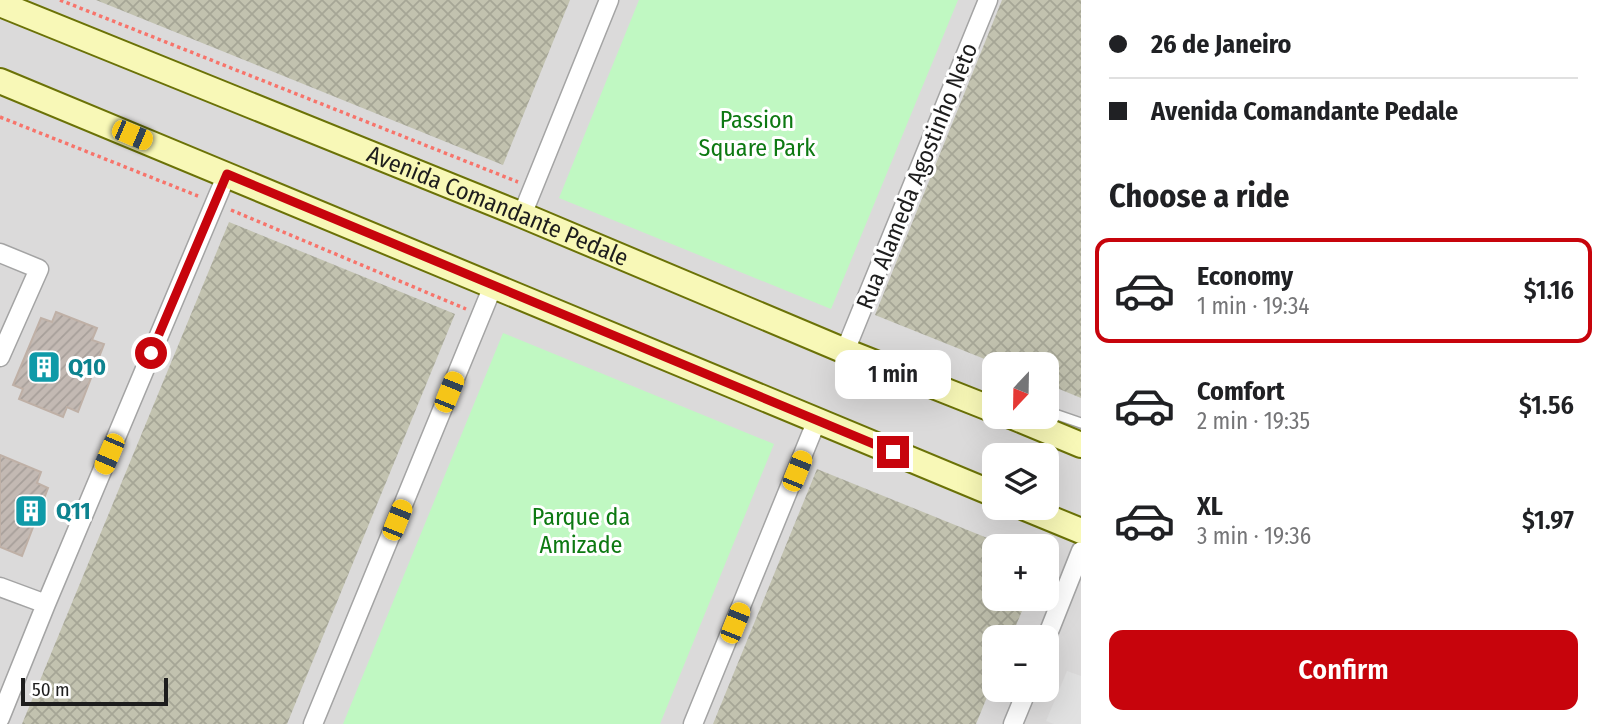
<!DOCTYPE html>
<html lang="en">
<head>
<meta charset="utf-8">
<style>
	:root { --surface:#fff; --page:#f6f6f6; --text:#202124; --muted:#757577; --line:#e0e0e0; --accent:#c7040c }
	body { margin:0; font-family:"Fira Sans Condensed",sans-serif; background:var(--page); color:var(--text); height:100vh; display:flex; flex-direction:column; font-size:26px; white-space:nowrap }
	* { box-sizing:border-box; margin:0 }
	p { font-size:23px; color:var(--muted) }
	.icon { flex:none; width:38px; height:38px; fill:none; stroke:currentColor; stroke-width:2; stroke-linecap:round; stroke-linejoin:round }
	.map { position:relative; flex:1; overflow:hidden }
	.details { display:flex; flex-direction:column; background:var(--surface); width:525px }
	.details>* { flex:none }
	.guide { display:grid; align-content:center; height:154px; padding:0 28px; background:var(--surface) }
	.needle { width:46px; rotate:202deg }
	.buttons { position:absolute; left:982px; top:352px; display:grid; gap:14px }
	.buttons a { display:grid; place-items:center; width:77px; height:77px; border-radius:14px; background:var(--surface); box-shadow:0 7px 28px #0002; font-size:35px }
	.scale { position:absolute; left:21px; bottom:18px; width:147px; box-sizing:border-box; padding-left:7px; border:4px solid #1d1d1d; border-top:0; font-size:19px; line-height:24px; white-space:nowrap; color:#1d1d1d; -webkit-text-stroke:5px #fff; paint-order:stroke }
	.end { position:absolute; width:32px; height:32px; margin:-16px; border:9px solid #c7040c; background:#fff; box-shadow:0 0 0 4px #fff }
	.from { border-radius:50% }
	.bubble { position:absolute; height:49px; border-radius:14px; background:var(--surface); box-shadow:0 7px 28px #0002; font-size:23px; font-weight:600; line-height:49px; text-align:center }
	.car { position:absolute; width:21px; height:42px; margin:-21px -10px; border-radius:9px; box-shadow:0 0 5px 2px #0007; background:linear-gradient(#f5c518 24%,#345 0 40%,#f5c518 0 76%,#345 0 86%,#f5c518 0) }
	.guide b { display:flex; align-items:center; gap:24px; height:66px; font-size:26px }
	.guide b+b { border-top:2px solid var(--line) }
	.guide i { width:18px; height:18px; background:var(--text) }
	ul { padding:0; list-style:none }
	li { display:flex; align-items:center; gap:21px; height:105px; margin:0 14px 10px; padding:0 14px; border:4px solid transparent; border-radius:14px }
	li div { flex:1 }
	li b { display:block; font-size:26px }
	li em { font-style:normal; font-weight:600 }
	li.current { border-color:var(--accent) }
	li>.icon { width:63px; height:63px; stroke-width:1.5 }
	h2 { padding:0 28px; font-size:32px; line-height:84px }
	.primary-button { display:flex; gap:14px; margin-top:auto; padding:14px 28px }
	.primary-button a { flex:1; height:80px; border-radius:14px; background:var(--accent); color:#fff; font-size:28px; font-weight:600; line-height:80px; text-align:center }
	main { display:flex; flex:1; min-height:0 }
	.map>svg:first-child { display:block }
	.residential { fill:#dbdada; fill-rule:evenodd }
	.construction { fill:url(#construction-cross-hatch) }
	.park { fill:#c0f8c2 }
	.parking { fill:#e1e1e1 }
	.building { fill:url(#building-hatch); stroke:#bfb0a6; stroke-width:2 }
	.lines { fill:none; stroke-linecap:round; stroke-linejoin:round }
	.lane-casing { stroke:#a4a4a4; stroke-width:12 }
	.street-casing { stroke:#a4a4a4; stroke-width:21 }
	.secondary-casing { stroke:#6b7207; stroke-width:28 }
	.path { stroke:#f7746b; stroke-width:3.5; stroke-dasharray:3.5 3.5; stroke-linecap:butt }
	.lane { stroke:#fff; stroke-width:9 }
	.street { stroke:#fff; stroke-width:18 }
	.secondary { stroke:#f8f8b7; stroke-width:24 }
	.route { stroke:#c7040c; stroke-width:9 }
	.labels { text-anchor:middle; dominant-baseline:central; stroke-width:6; stroke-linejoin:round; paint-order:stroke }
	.park-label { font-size:24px; fill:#0d7912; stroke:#fff }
	.street-label { font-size:24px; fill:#1d1d1d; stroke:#fff }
	.culture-label { font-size:24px; font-weight:bold; fill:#0d838f; stroke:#fff; text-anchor:start }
</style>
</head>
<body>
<main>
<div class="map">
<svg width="1081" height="724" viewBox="0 0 1081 724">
	<defs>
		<pattern id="construction-cross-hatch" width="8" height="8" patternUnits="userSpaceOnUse" patternTransform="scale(1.75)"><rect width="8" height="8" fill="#c2c2af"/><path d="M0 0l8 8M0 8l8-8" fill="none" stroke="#a6a696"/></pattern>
		<pattern id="building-hatch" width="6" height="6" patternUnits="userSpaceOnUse" patternTransform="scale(1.75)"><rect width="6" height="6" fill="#c3b9b3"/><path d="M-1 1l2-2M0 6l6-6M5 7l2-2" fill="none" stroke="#a79f9a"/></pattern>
	</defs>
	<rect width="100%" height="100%" fill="#eeeae3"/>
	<path class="residential" d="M0,0H1081V724H0ZM994,364H1046V416H994ZM994,455H1046V508H994ZM994,546H1046V598H994ZM994,637H1046V690H994Z"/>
	<path class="construction" d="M96,0H570L503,165Z
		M1002,0H1081V398L1047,384L1046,364H997L875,315Z
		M229,222L455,314L287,724H22Z
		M817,469L1007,546H994V598L1027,599L1011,637H994V680L976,724H713Z"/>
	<path class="park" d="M639,0H958L831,309L559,198Z
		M503,333L774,444L660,724H343Z"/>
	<path class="parking" d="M1067,671L1081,676V724H1054L1046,721Z"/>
	<path class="building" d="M56,312L97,328L92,340L104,344L78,412L67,407L63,417L19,399L23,389L13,385L41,318L52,322Z
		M0,455L41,472L37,483L48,488L22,556L0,547Z"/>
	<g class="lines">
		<defs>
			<path id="lane" d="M1046,411L1081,423"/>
			<path id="street" d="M522,215L609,0
				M0,253L39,269L0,357
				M845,351L988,0
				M0,587L46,604
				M1046,639L1081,551
				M0,718L46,604L227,174
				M313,724L493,286
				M693,724L817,420
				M1013,724L1027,690"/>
			<g id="secondary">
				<path id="s1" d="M0,4L522,215L845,351L994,410"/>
				<path d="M0,81L994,494"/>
				<path d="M1011,416L1081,445"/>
				<path d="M1025,508L1081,531"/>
			</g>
		</defs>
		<use href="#lane" class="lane-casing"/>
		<use href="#street" class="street-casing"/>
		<use href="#secondary" class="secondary-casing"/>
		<path class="path" d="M60,0L518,182
			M0,117L198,196
			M231,210L466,309"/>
		<use href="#lane" class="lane"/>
		<use href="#street" class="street"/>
		<use href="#secondary" class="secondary"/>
	</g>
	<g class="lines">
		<path class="route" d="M151,353L227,174L893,452"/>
	</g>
	<defs>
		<symbol id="building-square" viewBox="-11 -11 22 22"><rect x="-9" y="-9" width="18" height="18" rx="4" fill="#0f9aa8" stroke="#fff"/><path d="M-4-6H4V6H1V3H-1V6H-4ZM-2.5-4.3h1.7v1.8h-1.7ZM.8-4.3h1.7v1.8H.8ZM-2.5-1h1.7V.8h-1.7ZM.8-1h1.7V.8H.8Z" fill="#fff"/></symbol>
	</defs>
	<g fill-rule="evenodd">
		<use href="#building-square" x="25" y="348" width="38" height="38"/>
		<use href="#building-square" x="12" y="492" width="38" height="38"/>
	</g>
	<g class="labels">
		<g class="park-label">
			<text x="757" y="120">Passion<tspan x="757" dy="28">Square Park</tspan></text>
			<text x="581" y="517">Parque da<tspan x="581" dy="28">Amizade</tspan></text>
		</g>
		<g class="street-label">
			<text transform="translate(917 176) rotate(-68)">Rua Alameda Agostinho Neto</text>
			<text stroke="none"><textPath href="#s1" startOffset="537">Avenida Comandante Pedale</textPath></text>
		</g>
		<g class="culture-label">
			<text x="68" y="367">Q10</text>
			<text x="56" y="511">Q11</text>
		</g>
	</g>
</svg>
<div class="buttons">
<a><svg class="needle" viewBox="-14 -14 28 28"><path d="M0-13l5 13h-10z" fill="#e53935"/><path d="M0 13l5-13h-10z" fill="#757577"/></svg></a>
<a><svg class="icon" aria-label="layers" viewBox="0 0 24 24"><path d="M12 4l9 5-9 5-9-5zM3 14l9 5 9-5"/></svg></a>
<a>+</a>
<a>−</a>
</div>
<div class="scale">50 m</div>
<i class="end from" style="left:151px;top:353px"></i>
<i class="end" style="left:893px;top:452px"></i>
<div class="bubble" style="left:835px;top:350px;width:116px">1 min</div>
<i class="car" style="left:132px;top:135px;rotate:113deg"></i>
<i class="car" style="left:449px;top:392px;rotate:22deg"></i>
<i class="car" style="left:109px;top:454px;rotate:203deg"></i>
<i class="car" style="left:797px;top:471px;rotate:22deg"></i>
<i class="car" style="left:397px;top:520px;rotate:22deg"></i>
<i class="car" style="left:735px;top:623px;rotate:22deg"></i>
</div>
<section class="details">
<div class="guide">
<b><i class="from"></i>26 de Janeiro</b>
<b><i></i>Avenida Comandante Pedale</b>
</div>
<h2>Choose a ride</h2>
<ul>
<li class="current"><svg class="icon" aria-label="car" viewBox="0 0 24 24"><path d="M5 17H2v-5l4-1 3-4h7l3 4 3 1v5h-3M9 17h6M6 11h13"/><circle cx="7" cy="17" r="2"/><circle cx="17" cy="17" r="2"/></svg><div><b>Economy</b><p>1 min · 19:34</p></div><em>$1.16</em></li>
<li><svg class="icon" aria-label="car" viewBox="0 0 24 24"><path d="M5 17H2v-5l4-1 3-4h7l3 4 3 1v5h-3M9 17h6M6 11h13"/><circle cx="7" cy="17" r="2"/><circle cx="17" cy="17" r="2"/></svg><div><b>Comfort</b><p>2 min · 19:35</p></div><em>$1.56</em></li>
<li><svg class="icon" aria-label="car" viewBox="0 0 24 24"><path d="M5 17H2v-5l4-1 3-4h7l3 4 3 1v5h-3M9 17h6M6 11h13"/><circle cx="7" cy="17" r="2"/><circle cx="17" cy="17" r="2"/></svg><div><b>XL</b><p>3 min · 19:36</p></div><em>$1.97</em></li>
</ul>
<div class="primary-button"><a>Confirm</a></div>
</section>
</main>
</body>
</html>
